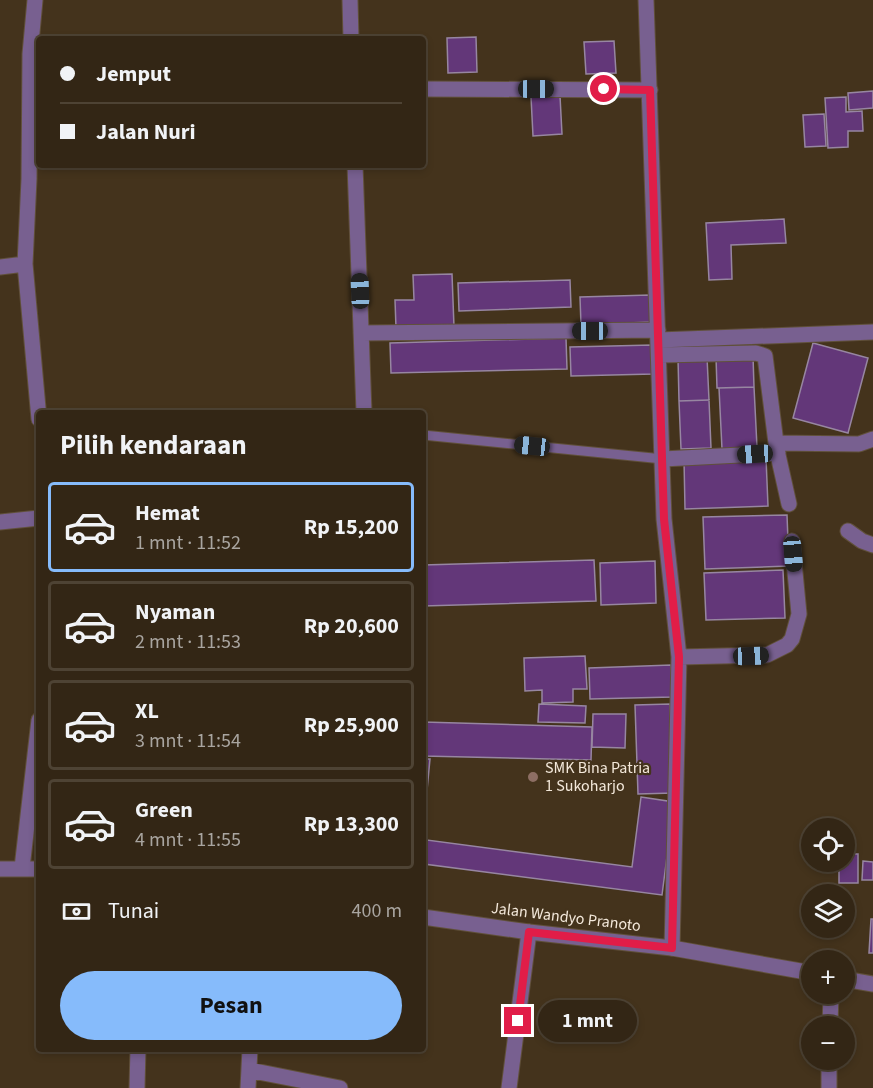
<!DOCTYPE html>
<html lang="id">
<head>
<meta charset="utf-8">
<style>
	:root { --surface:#332615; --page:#3e3222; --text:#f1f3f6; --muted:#a9a5a0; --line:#4e4334; --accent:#86bbfb }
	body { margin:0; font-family:"Source Sans 3",sans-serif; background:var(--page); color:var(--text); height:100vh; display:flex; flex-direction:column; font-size:22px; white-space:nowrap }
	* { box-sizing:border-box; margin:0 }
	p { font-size:20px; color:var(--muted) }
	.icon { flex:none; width:33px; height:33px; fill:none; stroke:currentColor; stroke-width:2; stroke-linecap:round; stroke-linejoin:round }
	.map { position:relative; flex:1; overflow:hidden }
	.side { position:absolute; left:36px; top:410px; width:390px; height:642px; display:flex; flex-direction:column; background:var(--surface); border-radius:6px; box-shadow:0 3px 9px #0003,0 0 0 2px var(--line) }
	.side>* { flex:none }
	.banner { position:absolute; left:36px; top:36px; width:390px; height:132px; border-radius:6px; box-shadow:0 3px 9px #0003,0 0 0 2px var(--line); display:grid; align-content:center; height:132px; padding:0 24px; background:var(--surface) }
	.controls { position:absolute; left:801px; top:818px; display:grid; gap:12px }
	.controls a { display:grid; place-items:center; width:54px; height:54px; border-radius:50%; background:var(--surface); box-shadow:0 3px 9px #0003,0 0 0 2px var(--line); font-size:30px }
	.end { position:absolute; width:27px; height:27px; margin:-14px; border:8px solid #e11d48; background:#fff; box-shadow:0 0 0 3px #fff }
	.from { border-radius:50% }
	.bubble { position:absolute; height:42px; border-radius:21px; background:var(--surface); box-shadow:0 3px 9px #0003,0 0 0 2px var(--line); font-size:20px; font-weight:700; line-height:42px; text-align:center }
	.car { position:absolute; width:18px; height:36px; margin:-18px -9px; border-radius:8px; box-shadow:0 0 4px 2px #0007; background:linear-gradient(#222 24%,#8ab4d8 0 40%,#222 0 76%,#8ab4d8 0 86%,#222 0) }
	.banner b { display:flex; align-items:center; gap:21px; height:57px; font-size:22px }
	.banner b+b { border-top:2px solid var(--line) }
	.banner i { width:15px; height:15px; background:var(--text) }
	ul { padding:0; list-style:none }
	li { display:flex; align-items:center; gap:18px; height:90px; margin:0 12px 9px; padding:0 12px; border:3px solid var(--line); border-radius:6px }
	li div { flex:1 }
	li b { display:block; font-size:22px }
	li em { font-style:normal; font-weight:700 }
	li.on { border-color:var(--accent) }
	li>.icon { width:54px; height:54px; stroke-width:1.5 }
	h2 { padding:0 24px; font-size:27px; line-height:72px }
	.pay { display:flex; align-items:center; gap:15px; height:66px; padding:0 24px; font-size:22px }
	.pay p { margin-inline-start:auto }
	.primary-button { display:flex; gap:12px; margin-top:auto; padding:12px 24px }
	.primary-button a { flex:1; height:69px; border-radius:36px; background:var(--accent); color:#111; font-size:24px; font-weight:700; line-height:69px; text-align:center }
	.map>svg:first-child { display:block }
	.building { fill:#633779; stroke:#9786a1; stroke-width:1.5 }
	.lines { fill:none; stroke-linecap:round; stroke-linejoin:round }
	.service-casing { stroke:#60503a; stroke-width:11 }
	.minor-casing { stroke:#60503a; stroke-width:17 }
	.tertiary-casing { stroke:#60503a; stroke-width:17 }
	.service { stroke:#786090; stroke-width:9 }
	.minor { stroke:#786090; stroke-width:15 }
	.tertiary { stroke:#786090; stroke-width:15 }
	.route { stroke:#e11d48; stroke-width:8 }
	.education-dot { fill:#8d6e63; stroke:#44331c; stroke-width:2 }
	.labels { text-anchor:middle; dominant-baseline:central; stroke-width:4.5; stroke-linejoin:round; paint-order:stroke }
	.poi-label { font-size:16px; fill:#f3e8da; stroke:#44331c; text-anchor:start }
	.street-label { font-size:16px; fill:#f3e8da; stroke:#44331c }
</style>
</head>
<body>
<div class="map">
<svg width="873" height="1088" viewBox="0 0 873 1088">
	<rect width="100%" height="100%" fill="#44331c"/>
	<path class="building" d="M476,37L477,72L448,73L447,38Z
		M614,41L616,73L586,74L584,42Z
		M873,91V108L849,110L848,93Z
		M560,96L562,134L533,136L531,97Z
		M846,97V112L862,111L863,131H848V147L828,148L825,98Z
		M824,114L826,146L805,147L803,115Z
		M784,219L786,243L731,245L732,279L709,280L706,223Z
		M452,274L454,327L396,328L395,300H414L413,275Z
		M570,280L571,307L459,311L458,283Z
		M650,295L651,322L581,325L580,297Z
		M566,338L567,369L391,373L390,343Z
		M813,343L868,358L848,433L793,418Z
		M652,345L653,374L571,376L570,347Z
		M753,356L754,387L717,388L716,357Z
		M707,357L709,400L679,401L678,358Z
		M754,387L757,447L722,449L719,388Z
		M709,400L711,448L681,449L679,401Z
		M766,458L768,506L685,509L684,460Z
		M787,515L789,566L705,569L703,517Z
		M594,560L596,601L423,606V565Z
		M655,561L656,603L601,605L600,563Z
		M783,570L785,618L706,620L704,573Z
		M585,656L587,689H573V702L542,703V690L525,691L524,658Z
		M671,665L672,697L590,699L589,668Z
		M539,704L586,706L585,723L538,722Z
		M670,704L673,793L638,794L635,705Z
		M593,714H626L625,748L592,747Z
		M423,722L592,727L591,760L423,756Z
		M423,759H430L423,832Z
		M641,797L674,802L662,895L424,864L427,840L632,867Z
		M844,854H858V883H839V861H844Z
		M863,861L873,862V880H862Z
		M871,919H873V953H869Z"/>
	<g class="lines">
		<defs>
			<path id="service" d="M423,435L663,459"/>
			<path id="minor" d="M35,0L30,54L29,179L25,264L39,419
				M350,0L351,39
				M646,0L664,519L679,657L672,948
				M423,89L650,90
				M355,165L364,412
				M0,267L25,264
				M361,333L658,330
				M659,340L873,332
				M659,355L756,353L765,356L776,443L859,444L873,439
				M776,446L789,504
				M663,459L778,453
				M0,522L39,518
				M848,531L862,541L873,545
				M679,657L767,655L787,645L792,639L799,614L792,541
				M22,868L39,720
				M830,1026L831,993
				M829,1059V1088
				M249,1070L340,1088
				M137,1088L138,1048
				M248,1088L250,1048
				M509,1088L529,932"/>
			<path id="tertiary" d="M0,869H39
				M423,917L529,932L672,948L812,973
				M844,979L873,984"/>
		</defs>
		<use href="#service" class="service-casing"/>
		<use href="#minor" class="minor-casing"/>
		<use href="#tertiary" class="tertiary-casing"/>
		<use href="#service" class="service"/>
		<use href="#minor" class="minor"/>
		<use href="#tertiary" class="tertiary"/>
	</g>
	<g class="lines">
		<path class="route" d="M518,1021L529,932L672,948L679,657L664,519L650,90L604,89"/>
	</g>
	<circle class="education-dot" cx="533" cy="777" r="6"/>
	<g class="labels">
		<g class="poi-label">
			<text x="545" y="768">SMK Bina Patria<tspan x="545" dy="18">1 Sukoharjo</tspan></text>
		</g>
		<g class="street-label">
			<text transform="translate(566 917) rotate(7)">Jalan Wandyo Pranoto</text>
		</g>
	</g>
</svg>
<div class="controls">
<a><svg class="icon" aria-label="locate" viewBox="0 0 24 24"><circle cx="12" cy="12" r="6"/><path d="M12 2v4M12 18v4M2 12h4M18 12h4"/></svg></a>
<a><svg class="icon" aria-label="layers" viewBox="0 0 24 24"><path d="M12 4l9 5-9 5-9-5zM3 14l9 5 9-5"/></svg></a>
<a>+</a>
<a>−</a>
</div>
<i class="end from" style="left:604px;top:89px"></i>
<i class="end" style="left:518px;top:1021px"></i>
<div class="bubble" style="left:538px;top:1000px;width:99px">1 mnt</div>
<i class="car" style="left:536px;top:89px;rotate:90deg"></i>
<i class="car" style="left:360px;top:291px;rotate:358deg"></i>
<i class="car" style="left:590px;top:331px;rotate:270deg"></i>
<i class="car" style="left:532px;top:446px;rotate:276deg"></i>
<i class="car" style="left:755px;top:454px;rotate:267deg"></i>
<i class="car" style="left:793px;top:554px;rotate:175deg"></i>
<i class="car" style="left:751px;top:656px;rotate:88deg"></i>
<div class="banner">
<b><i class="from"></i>Jemput</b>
<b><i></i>Jalan Nuri</b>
</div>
<section class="side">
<h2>Pilih kendaraan</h2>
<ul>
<li class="on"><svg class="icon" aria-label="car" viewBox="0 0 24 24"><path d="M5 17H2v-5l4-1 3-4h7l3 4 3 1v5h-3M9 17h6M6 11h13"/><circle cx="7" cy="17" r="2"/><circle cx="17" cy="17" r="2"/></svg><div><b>Hemat</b><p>1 mnt · 11:52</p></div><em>Rp 15,200</em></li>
<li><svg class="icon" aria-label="car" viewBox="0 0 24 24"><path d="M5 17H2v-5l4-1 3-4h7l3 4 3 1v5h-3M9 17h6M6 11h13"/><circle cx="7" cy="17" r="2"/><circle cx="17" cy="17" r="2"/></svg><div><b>Nyaman</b><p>2 mnt · 11:53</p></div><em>Rp 20,600</em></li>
<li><svg class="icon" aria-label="car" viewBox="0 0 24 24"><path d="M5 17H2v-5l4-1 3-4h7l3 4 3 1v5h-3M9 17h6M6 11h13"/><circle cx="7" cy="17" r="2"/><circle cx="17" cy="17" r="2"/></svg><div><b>XL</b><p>3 mnt · 11:54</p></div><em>Rp 25,900</em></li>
<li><svg class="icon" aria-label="car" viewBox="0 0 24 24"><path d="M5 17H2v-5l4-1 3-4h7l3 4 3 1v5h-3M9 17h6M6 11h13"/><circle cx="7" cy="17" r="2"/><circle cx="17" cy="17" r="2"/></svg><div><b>Green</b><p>4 mnt · 11:55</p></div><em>Rp 13,300</em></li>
</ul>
<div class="pay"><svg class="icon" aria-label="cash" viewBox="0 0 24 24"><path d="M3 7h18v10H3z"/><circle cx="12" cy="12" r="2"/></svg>Tunai<p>400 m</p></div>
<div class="primary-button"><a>Pesan</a></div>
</section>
</div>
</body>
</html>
